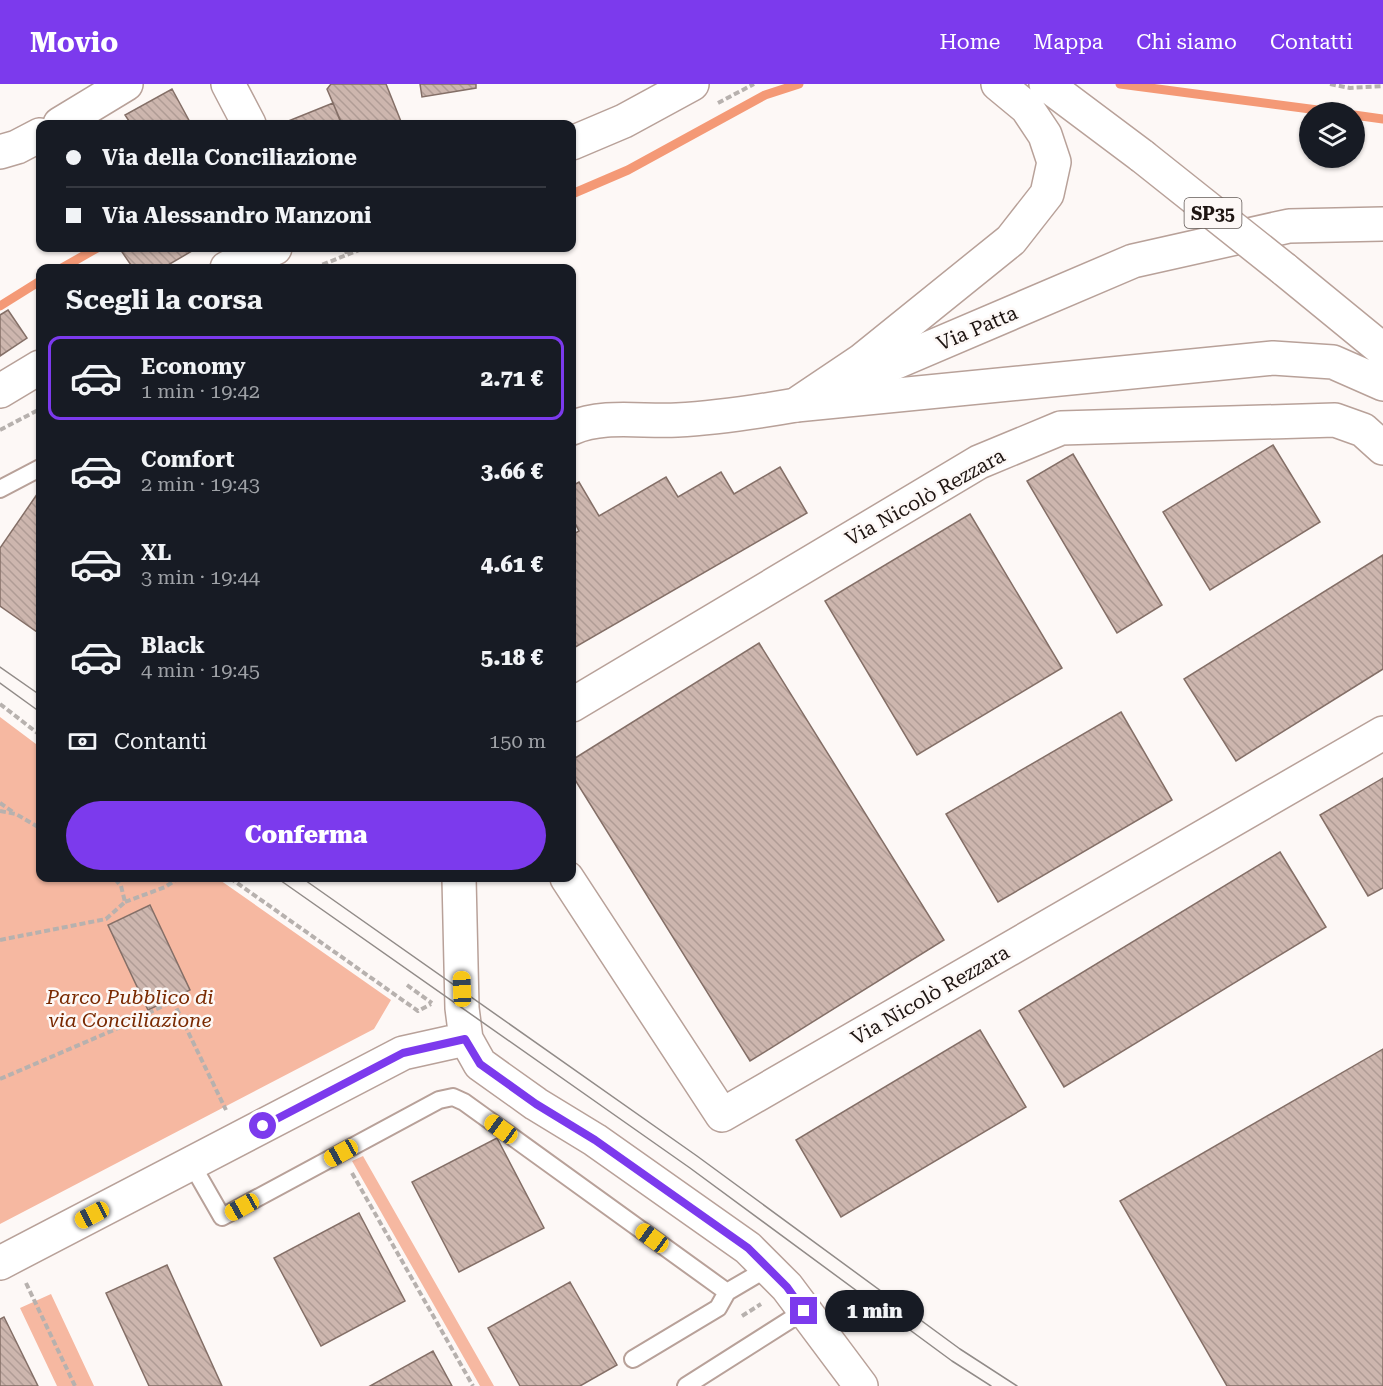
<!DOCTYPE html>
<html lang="it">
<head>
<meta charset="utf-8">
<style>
	:root { --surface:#171b24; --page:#242831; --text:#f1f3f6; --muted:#9ea1a6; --line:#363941; --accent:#7c3aed }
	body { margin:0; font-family:"Roboto Serif",serif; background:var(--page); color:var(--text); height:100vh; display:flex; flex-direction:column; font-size:22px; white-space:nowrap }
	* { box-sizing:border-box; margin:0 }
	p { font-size:20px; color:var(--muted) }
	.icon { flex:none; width:33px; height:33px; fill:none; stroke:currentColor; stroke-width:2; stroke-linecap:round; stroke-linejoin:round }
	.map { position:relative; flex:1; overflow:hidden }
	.sheet { position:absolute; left:36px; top:180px; width:540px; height:618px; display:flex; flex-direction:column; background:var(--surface); border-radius:12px; box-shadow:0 2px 4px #0004 }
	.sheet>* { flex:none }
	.banner { position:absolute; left:36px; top:36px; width:540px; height:132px; border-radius:12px; box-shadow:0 2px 4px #0004; display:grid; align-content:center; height:132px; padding:0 30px; background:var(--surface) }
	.fabs { position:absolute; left:1299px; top:18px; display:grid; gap:12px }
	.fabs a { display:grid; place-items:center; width:66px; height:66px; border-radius:50%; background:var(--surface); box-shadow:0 2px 4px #0004; font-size:30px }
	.end { position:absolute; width:27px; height:27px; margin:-14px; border:8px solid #7c3aed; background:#fff; box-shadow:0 0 0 3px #fff }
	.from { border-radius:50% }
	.bubble { position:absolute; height:42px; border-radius:21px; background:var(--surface); box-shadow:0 2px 4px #0004; font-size:20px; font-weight:800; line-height:42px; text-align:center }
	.car { position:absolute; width:18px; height:36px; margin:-18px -9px; border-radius:8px; box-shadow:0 0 4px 2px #0007; background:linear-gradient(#f5c518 24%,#345 0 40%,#f5c518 0 76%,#345 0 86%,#f5c518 0) }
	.banner b { display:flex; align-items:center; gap:21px; height:57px; font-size:22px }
	.banner b+b { border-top:2px solid var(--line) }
	.banner i { width:15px; height:15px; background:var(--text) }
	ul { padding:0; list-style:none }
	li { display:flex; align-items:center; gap:18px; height:84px; margin:0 12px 9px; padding:0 18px; border:3px solid transparent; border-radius:12px }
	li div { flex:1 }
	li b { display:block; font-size:22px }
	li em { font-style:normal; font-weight:800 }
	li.active { border-color:var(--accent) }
	li>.icon { width:54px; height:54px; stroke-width:1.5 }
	h2 { padding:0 30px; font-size:27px; line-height:72px }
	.pay { display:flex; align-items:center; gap:15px; height:66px; padding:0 30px; font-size:22px }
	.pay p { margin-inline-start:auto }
	.cta { display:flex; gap:12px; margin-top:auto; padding:12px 30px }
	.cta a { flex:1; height:69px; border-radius:36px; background:var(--accent); color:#fff; font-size:24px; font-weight:800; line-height:69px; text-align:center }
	header { display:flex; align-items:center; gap:36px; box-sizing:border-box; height:84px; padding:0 30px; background:var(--accent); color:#fff }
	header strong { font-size:28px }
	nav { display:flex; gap:33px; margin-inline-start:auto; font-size:21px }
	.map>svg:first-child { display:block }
	.green { fill:#f6b8a1 }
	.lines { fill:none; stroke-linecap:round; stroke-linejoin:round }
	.stream { stroke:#f49976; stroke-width:9 }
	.building { fill:url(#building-back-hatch); stroke:#846f67; stroke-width:1.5 }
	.service-casing { stroke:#b8a199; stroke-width:20 }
	.minor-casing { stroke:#b8a199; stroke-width:36 }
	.tertiary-casing { stroke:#b8a199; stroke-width:36 }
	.trunk-casing { stroke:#b8a199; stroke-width:36 }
	.path { stroke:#b7b1ae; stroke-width:4; stroke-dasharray:6 3; stroke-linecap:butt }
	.service { stroke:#fff; stroke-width:16 }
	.minor { stroke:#fff; stroke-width:33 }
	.tertiary { stroke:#fff; stroke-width:33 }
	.trunk { stroke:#fff; stroke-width:33 }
	.tram { stroke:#918b88; stroke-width:1.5 }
	.trunk-bridge-casing { stroke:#b8a199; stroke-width:36; stroke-linecap:butt }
	.trunk-bridge { stroke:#fff; stroke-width:33 }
	.route { stroke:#7c3aed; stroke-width:8 }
	.labels { text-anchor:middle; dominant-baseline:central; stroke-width:5; stroke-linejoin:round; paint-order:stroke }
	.shield { fill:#fdf8f6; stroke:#615956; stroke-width:1.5 }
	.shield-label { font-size:18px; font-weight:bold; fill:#1e1512 }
	.street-label { font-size:20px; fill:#1e1512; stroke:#fdf8f6 }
	.park-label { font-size:20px; font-style:italic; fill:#792901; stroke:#fdf8f6 }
</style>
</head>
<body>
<header>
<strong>Movio</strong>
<nav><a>Home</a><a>Mappa</a><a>Chi siamo</a><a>Contatti</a></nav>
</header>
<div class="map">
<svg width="1383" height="1302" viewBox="0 0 1383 1302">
	<defs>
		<pattern id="building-back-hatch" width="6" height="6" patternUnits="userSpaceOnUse" patternTransform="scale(1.5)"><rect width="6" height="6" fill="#cdb6ae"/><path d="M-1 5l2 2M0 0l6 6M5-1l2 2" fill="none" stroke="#b09c95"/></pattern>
	</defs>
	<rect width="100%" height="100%" fill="#fdf8f6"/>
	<path class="green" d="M0,633L40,663V794H217L391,916L374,945L0,1140Z
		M363,1072L494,1302H480L352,1077Z
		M51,1210L94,1302H57L20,1224Z"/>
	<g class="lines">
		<path class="stream" d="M1120,0L1333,28
			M1354,31L1383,35
			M572,110L628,86L765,11L799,0
			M62,184L97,164
			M0,222L40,197"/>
	</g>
	<path class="building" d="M331,0H386L402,40H342L327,5Z
		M420,0H476V4L422,13Z
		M172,5L191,40H131L125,31Z
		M333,19L341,39L337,40H281Z
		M122,164H197L163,184H133L120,165Z
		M8,226L27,254L0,272V231Z
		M1273,361L1320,438L1210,506L1163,428Z
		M1073,370L1162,521L1117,549L1027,397Z
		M780,383L807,429L572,565V451L579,447L572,434V402L579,398L599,432L666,393L678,413L721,388L734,410Z
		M40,406V550L0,522V464Z
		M970,430L1062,584L917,671L825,517Z
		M1383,471V585L1236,677L1184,595Z
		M759,559L944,856L750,977L572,691V676Z
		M1121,628L1172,716L998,818L946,730Z
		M1383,694V804L1368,812L1320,731Z
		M1280,768L1326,843L1064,1003L1019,927Z
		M150,821L190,906L148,926L108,841Z
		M980,946L1026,1023L841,1133L796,1056Z
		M1383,965V1302H1227L1120,1117Z
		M497,1054L544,1144L459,1188L412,1098Z
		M359,1129L405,1217L321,1262L274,1174Z
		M167,1181L222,1302H149L106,1209Z
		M570,1198L617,1281L580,1302H520L488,1244Z
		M4,1233L38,1302H0V1235Z
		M433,1267L452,1302H370Z"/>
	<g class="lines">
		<defs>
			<path id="service" d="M0,405L40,384
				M191,1079L222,1133L439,1016L453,1013L464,1018L727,1208
				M633,1275L718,1224L727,1208L768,1184
				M686,1302L804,1227"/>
			<path id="minor" d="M228,0L249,40
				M60,40L126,0
				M0,68L17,63L40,51
				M833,305L1133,177L1289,142L1383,140
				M572,621L979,378L1061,344L1335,336L1363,346L1383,364
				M459,794L462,924L466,955L480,980L536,1020L595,1056L748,1164L787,1203L861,1302
				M567,794L722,1031L1383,649
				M0,1179L403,969L466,955"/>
			<path id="tertiary" d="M572,59L624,37L692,0
				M227,184L275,164
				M0,307L40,283
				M572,344C603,330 643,338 677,336C717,334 756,328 796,321"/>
			<path id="trunk" d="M1046,0L1142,72
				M1284,185L1383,266
				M800,318L861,277L1011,156L1047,110L1054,78L1045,51L1027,24L998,0
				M796,321L1273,274L1333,278L1383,300"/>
		</defs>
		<use href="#service" class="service-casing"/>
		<use href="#minor" class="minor-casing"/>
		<use href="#tertiary" class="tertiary-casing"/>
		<use href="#trunk" class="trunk-casing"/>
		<path class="path" d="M1330,0L1350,4L1383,2
			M718,19L754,0
			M345,164L347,170
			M314,184L364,164
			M0,346L40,325
			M0,620L40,651
			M0,719L13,728
			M0,727L16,730L40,744
			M230,794L418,927L431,920
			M125,818L165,803L179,794
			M0,856L106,835L125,818L121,802L114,794
			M407,901L432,919
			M0,995L116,945L173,917L226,1026
			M352,1089L473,1302
			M26,1199L75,1302
			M742,1232L761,1220"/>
		<use href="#service" class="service"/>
		<use href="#minor" class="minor"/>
		<use href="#tertiary" class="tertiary"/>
		<use href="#trunk" class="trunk"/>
		<path class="tram" d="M0,583L40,611
			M0,599L40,628
			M277,794L690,1084L952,1277L991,1302
			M302,794L697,1072L960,1265L1017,1302"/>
		<defs>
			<path id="trunk-bridge" d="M1142,72L1284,185"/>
		</defs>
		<use href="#trunk-bridge" class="trunk-bridge-casing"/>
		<use href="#trunk-bridge" class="trunk-bridge"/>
	</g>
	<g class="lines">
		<path class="route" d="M263,1042L403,969L465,955L480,980L536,1020L595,1056L748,1164L787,1203L804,1227"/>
	</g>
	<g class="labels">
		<rect class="shield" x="1184.5" y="114" width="57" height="30" rx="4.5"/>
		<g class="shield-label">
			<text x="1213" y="129">SP35</text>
		</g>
		<g class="street-label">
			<text transform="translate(977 244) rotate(-23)">Via Patta</text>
			<text transform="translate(925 413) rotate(-29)">Via Nicolò Rezzara</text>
			<text transform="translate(930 911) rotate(-30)">Via Nicolò Rezzara</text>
		</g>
		<g class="park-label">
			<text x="130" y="913">Parco Pubblico di<tspan x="130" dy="23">via Conciliazione</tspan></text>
		</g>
	</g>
</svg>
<div class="fabs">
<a><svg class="icon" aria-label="layers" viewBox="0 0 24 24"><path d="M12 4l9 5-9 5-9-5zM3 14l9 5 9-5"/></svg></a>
</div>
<i class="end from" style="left:263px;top:1042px"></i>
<i class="end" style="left:804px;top:1227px"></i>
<div class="bubble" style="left:825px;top:1206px;width:99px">1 min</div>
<i class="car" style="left:462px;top:905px;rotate:358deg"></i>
<i class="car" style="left:501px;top:1045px;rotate:306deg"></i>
<i class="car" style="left:341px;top:1069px;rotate:241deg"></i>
<i class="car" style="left:242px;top:1123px;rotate:241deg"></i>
<i class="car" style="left:92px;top:1131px;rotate:242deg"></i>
<i class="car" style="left:652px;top:1154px;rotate:306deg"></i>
<div class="banner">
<b><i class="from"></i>Via della Conciliazione</b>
<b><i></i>Via Alessandro Manzoni</b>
</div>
<section class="sheet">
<h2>Scegli la corsa</h2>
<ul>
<li class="active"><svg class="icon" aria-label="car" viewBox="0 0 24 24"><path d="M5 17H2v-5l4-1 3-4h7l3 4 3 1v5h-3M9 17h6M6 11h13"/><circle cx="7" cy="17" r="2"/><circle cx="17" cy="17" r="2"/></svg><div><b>Economy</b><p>1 min · 19:42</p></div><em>2.71 €</em></li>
<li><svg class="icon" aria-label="car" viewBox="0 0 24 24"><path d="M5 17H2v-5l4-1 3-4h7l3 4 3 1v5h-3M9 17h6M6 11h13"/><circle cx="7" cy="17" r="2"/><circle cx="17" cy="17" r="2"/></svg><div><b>Comfort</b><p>2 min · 19:43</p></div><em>3.66 €</em></li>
<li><svg class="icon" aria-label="car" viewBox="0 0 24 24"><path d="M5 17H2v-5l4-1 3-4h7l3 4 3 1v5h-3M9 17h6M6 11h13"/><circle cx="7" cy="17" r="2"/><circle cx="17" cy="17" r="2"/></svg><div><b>XL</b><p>3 min · 19:44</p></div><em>4.61 €</em></li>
<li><svg class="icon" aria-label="car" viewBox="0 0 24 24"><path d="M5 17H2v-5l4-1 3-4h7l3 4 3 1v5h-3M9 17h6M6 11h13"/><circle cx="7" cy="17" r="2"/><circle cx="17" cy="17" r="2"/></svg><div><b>Black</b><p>4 min · 19:45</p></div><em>5.18 €</em></li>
</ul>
<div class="pay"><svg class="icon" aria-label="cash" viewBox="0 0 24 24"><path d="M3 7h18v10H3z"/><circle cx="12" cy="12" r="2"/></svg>Contanti<p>150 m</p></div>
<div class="cta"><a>Conferma</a></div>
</section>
</div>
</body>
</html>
